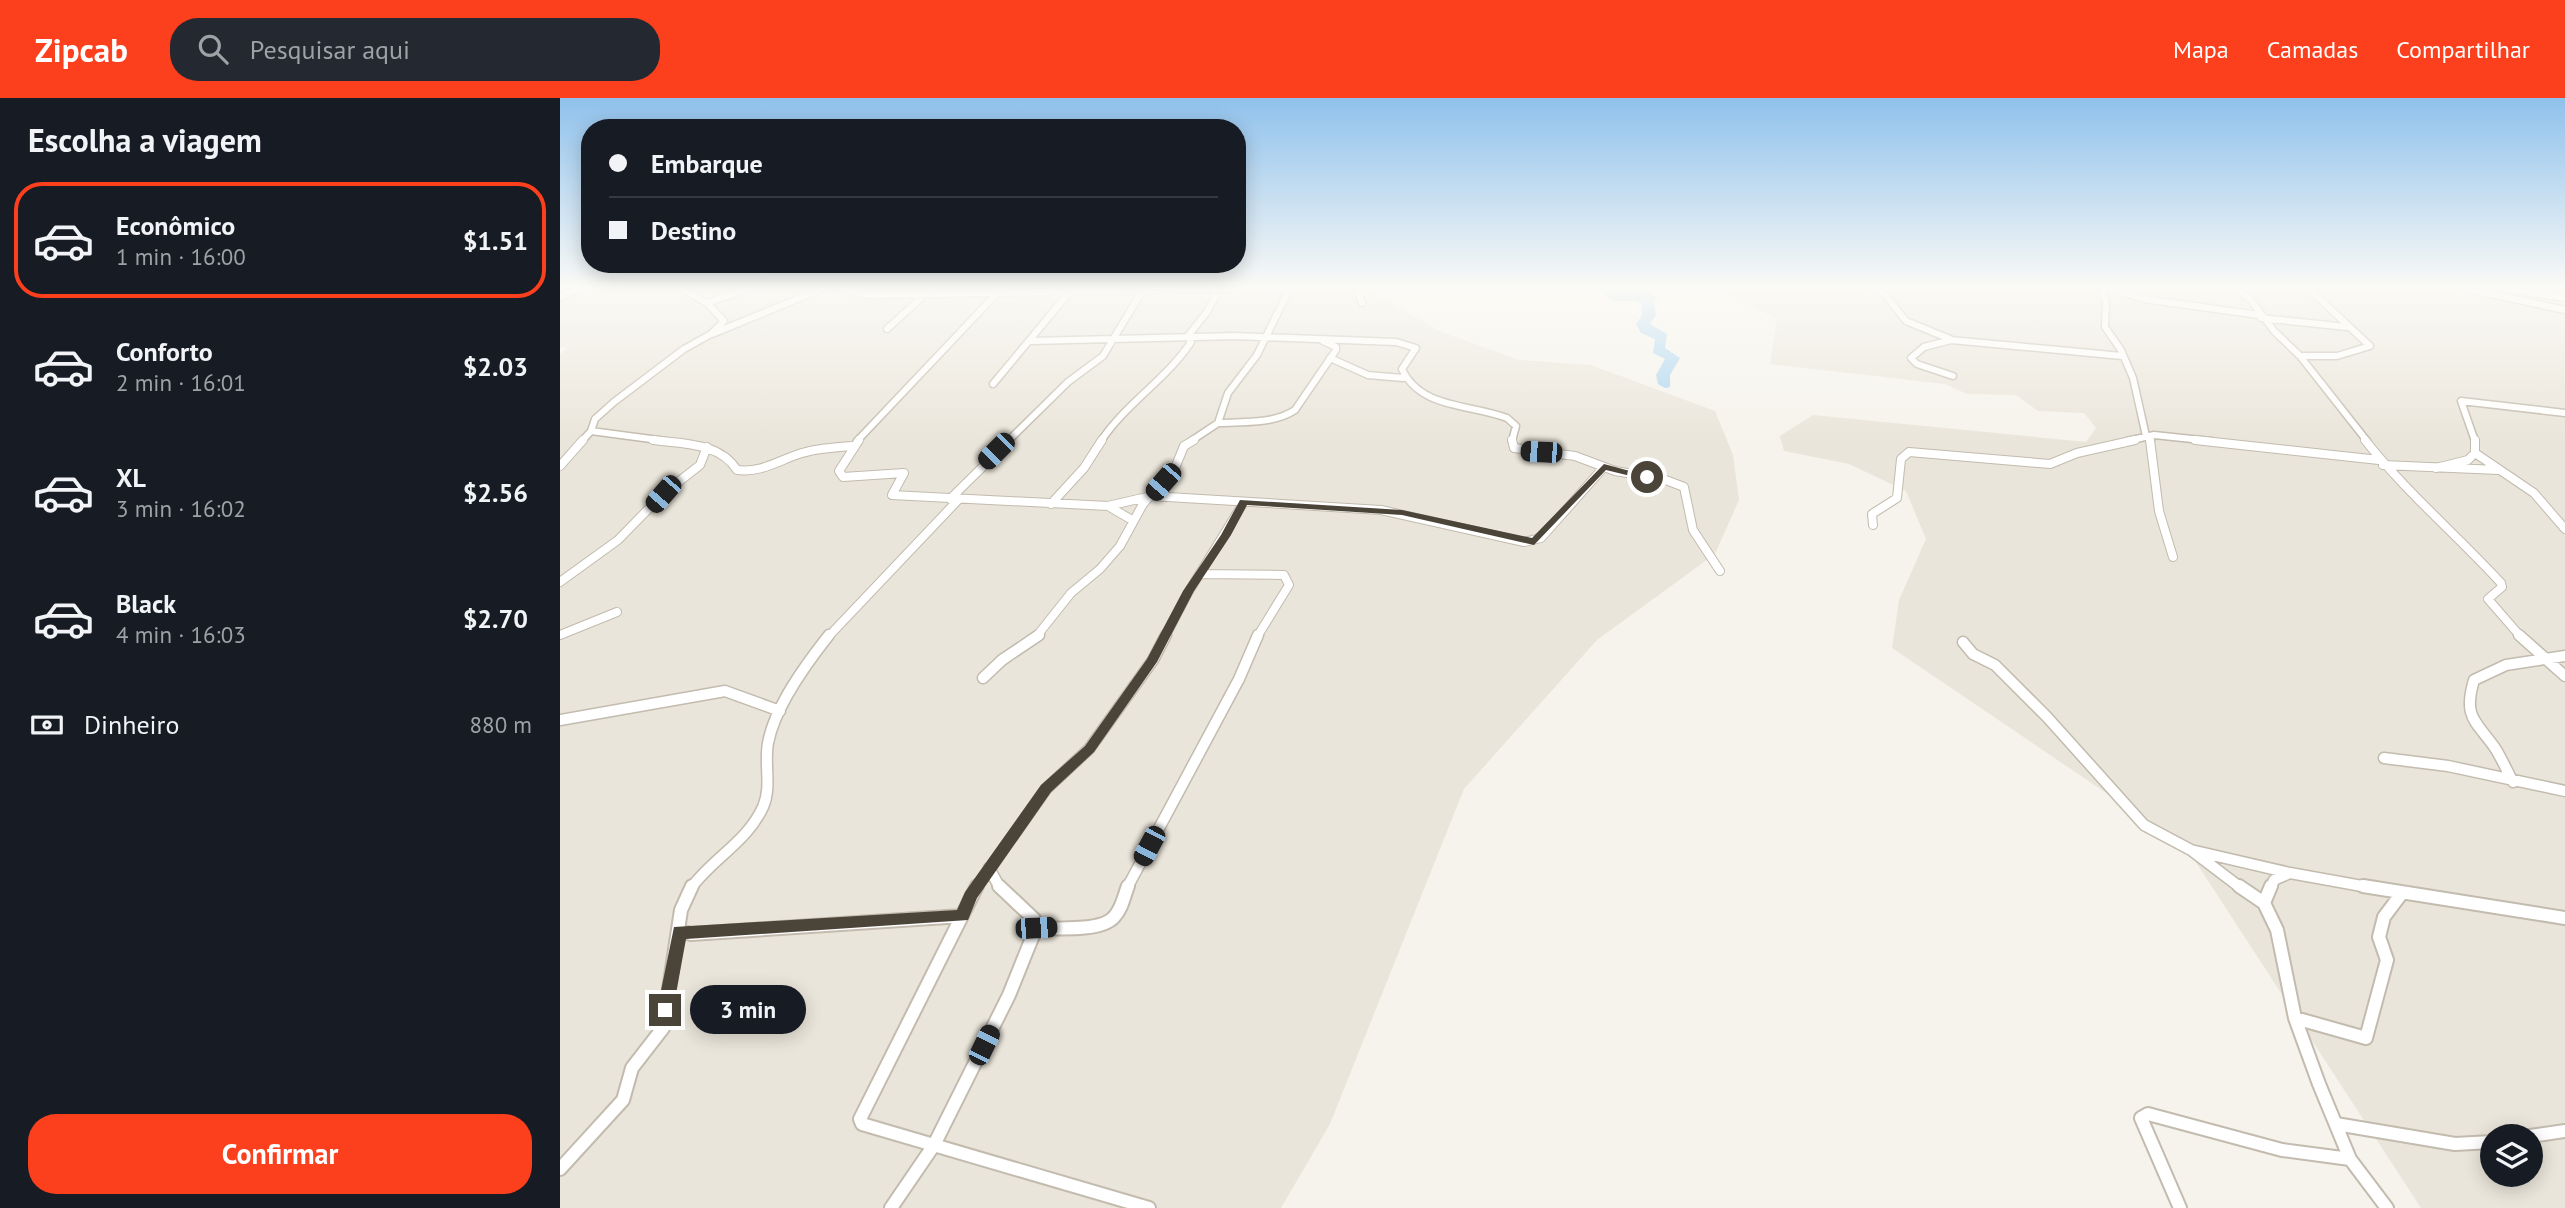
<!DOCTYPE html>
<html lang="pt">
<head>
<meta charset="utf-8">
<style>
	:root { --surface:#171b24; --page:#242831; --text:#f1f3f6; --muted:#9ea1a6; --line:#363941; --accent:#fc3f1d }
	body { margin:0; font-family:"PT Sans",sans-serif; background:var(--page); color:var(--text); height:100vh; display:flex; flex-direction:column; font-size:26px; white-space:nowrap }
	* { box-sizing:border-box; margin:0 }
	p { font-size:23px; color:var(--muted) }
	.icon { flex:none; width:38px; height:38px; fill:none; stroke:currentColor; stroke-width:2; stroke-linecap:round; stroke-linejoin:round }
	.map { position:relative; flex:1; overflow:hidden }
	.side { display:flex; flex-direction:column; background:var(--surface); width:560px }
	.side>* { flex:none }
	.hud { position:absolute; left:21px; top:21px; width:665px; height:154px; border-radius:28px; box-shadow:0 4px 18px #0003; display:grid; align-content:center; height:154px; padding:0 28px; background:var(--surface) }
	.buttons { position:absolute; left:1920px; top:1026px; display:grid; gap:14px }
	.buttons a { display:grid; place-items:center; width:63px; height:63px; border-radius:50%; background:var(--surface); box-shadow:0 4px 18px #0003; font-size:35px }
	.end { position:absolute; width:32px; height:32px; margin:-16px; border:9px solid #4b4439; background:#fff; box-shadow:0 0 0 4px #fff }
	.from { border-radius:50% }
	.bubble { position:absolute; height:49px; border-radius:24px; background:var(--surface); box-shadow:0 4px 18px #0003; font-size:23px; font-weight:700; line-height:49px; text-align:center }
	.car { position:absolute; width:21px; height:42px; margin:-21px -10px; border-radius:9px; box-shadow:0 0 5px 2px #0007; background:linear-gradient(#222 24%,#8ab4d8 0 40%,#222 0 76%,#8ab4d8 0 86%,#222 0) }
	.hud b { display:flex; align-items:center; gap:24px; height:66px; font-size:26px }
	.hud b+b { border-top:2px solid var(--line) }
	.hud i { width:18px; height:18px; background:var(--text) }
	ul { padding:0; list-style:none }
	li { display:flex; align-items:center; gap:21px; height:116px; margin:0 14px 10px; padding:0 14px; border:4px solid transparent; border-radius:28px }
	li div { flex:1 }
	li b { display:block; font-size:26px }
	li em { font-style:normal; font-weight:700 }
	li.selected { border-color:var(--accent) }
	li>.icon { width:63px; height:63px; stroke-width:1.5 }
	h2 { padding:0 28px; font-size:32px; line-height:84px }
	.pay { display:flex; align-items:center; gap:18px; height:77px; padding:0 28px; font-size:26px }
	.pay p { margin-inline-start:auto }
	.action { display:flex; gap:14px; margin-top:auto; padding:14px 28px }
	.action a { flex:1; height:80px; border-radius:28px; background:var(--accent); color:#fff; font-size:28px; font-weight:700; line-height:80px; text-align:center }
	header { display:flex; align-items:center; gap:42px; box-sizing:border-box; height:98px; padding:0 35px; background:var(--accent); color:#fff }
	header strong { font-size:33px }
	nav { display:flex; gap:38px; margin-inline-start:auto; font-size:24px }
	.search { width:490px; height:63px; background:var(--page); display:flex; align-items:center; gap:18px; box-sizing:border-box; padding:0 24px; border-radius:28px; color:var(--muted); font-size:26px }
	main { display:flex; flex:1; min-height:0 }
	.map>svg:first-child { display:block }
	.residential { fill:#eae5da; fill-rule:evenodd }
	.water { fill:#a9d4f2 }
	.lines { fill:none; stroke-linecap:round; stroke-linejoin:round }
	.river { fill:#a9d4f2; fill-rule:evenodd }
	.minor-far3-casing { stroke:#c2bbae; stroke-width:9 }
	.minor-far2-casing { stroke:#c2bbae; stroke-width:10 }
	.minor-far1-casing { stroke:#c2bbae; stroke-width:13 }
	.minor-casing { stroke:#c2bbae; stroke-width:16 }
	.minor-far3 { stroke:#fff; stroke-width:6 }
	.minor-far2 { stroke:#fff; stroke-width:8 }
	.minor-far1 { stroke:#fff; stroke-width:10 }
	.minor { stroke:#fff; stroke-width:12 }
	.route { fill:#4b4439 }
</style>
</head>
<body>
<header>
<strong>Zipcab</strong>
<div class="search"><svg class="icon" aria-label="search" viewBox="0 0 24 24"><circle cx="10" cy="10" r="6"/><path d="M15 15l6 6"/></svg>Pesquisar aqui</div>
<nav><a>Mapa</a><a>Camadas</a><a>Compartilhar</a></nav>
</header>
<main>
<section class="side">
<h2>Escolha a viagem</h2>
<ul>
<li class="selected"><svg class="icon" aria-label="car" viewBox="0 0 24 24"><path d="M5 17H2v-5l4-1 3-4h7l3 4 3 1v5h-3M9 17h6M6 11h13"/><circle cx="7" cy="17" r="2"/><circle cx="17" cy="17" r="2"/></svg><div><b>Econômico</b><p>1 min · 16:00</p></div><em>$1.51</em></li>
<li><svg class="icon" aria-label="car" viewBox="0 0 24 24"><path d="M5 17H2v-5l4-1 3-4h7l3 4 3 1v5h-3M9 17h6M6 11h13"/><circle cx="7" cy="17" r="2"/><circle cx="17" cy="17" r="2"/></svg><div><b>Conforto</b><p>2 min · 16:01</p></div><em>$2.03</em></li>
<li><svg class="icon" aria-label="car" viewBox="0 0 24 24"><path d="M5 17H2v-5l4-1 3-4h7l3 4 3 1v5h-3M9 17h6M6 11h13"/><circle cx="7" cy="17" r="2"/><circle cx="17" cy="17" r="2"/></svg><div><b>XL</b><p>3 min · 16:02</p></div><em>$2.56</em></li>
<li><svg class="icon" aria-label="car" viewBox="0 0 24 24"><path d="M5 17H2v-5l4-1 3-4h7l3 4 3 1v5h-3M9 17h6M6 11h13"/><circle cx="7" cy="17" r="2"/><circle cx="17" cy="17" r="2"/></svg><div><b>Black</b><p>4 min · 16:03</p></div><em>$2.70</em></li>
</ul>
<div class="pay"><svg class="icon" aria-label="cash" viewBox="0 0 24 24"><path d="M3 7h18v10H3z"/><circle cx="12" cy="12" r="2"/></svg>Dinheiro<p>880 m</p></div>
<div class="action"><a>Confirmar</a></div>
</section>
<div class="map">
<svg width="2005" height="1110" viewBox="0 0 2005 1110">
	<rect width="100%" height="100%" fill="#f6f3ec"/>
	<path class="residential" d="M0,190H812L825,201L879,233L959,262L1031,267L1155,313L1173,357L1179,402L1155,456L1037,542L904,691L770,1026L721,1110H0V256L7,250L0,249Z
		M1135,190H2005V1110H1861L1626,749L1332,550L1339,502L1366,441L1346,393L1289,366L1224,353L1220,338L1253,317L1526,344L1536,330L1524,315L1478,313L1456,297L1407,296L1385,286L1210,266L1217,221L1174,200ZM1932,1038H1970V1076H1932Z"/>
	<path class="water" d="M1037,190H1086L1099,202L1053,203Z"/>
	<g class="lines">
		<path class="river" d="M1058,190H1073L1094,204L1096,217L1090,226L1107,236L1105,250L1120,260L1110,277V289L1105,290L1098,286L1096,277L1105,261L1093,255L1095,241L1081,235L1076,226L1082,217V206Z"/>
		<defs>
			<path id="minor-far3" d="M277,190L309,197L723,190
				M732,190H791
				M797,190L802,205
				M1314,190L1323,194L1346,223L1390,241
				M1542,190L1546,204L1545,229L1561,252L1573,280L1586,338
				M1548,190L1584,201L1699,217
				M1676,190L1691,202L1714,233L1740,258L1807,343
				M1903,190L2005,212
				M1941,190L2005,200
				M0,199L18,190
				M147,205L190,190
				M1701,220L1787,229
				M327,231L372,190
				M152,236L264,190
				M471,243L675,238L836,244L856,250L842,271C860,311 911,306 947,320L956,328L952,343
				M1740,258H1777L1810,248L1748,190
				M770,260L808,277L843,280
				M1393,278L1357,266L1351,260L1364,249L1391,242L1562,258
				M433,286L512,191
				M658,325C683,324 714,326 735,312L776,252V249L763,243
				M31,333L106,343
				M1590,338L1591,343
				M22,343L31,333L35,321L54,304L124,251L151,236L164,223L147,205L120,190
				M297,343L442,190
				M448,343L508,284L543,258L584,190
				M541,343C566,305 606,282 631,244L628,238L647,214L659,191
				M631,343L658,325L668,295L697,257L730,190
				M1567,343L1594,337L1651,343
				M1915,343L1901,303L2005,315"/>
			<path id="minor-far2" d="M93,342C123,346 159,344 177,372C202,375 219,362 242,355C259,350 276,349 293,348
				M299,342L279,373L283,379L344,375L332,397L548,408L591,398L821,412L964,444L981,440L1044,369
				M952,342L954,350L1015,358L1055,373L1103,381L1124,389L1133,432L1160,473
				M1590,342L1599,413L1613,459
				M1635,342L1819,362
				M1805,342C1846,394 1896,436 1941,485L1942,489L1928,501L1961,539
				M1915,355L1974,395L2005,431
				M1823,367L1938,372
				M0,368L23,342
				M1876,370L1908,362L1915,355V342
				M390,401L450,342
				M491,406L524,370L542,342
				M548,408L572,422
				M1313,427L1312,416L1337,400L1341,361L1349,354L1490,366L1517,355L1575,342
				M640,476L724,477L729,487L697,539
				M0,484L58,442L103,396L140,367L147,349
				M0,537L57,514
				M268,539L399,401
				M476,539L511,495L540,471L560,448L583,406L615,370L624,348L634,342
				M605,539L629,493L684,404"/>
			<path id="minor-far1" d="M1959,537L2005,578
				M1403,544L1413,556L1435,567L1487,619L1584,727L1631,752L1730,775L1813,790
				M423,580L442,562L479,537
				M0,622L165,593L220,613
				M1824,660L1888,668L2005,693
				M1953,684C1947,673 1942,661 1935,650C1915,622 1903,619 1914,582L1946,567L2005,558
				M1631,752L1681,790
				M429,770L440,790
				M131,790C153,760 187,744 203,709C212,688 204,667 208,645C215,608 246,566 269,537
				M416,790L486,691L529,651L593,562L606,537
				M567,790L679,581L698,537
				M1711,790L1714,782L1730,775"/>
			<path id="minor" d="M417,788L300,1021L302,1026L589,1110
				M1679,788L1704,805L1717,832L1735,920L1759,986L1790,1061L1827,1110
				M1803,788L2005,820
				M1704,805L1711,788
				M476,830C495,830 541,834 554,819C562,811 564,798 568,788
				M120,833L131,836L402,818
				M1735,920L1806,940L1827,862L1819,839L1824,819L1842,795
				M1776,1026L1895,1046L1932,1044
				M1970,1038L2005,1033
				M0,1071L63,1002L72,970L103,930L121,812L132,788
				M331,1110L374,1047L449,897L476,830L474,821L439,788
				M1620,1110L1581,1020L1588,1016L1722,1052L1790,1061"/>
		</defs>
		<use href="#minor-far3" class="minor-far3-casing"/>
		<use href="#minor-far2" class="minor-far2-casing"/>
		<use href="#minor-far1" class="minor-far1-casing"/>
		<use href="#minor" class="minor-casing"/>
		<use href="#minor-far3" class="minor-far3"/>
		<use href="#minor-far2" class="minor-far2"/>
		<use href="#minor-far1" class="minor-far1"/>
		<use href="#minor" class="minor"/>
	</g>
	<linearGradient id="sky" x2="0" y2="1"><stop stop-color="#8fc1ec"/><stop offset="0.55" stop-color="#fbfaf6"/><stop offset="1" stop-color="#fbfaf6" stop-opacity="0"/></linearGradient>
	<rect width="2005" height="345" fill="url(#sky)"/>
	<path class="route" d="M1044,366L1092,379L1087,382L1046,372L974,447L842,417L687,407L671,437L634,493L597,564L534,654L491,694L417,800L408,822L126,841L113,912L105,919L100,916L97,912L114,829L397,812L405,794L481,687L525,648L587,561L623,493L661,437L680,402L842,412L972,440Z"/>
</svg>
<div class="buttons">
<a><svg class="icon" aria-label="layers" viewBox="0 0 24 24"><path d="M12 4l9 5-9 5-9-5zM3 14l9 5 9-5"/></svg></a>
</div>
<i class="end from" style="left:1087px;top:379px"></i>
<i class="end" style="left:105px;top:912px"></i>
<div class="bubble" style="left:130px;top:887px;width:116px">3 min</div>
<i class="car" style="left:436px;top:353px;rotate:225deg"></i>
<i class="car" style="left:981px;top:354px;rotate:273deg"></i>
<i class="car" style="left:603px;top:384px;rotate:221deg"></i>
<i class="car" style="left:103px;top:396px;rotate:221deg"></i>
<i class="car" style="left:589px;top:748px;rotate:208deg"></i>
<i class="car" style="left:476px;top:830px;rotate:87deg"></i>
<i class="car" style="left:424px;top:947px;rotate:26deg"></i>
<div class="hud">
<b><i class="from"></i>Embarque</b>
<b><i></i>Destino</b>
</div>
</div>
</main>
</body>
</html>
